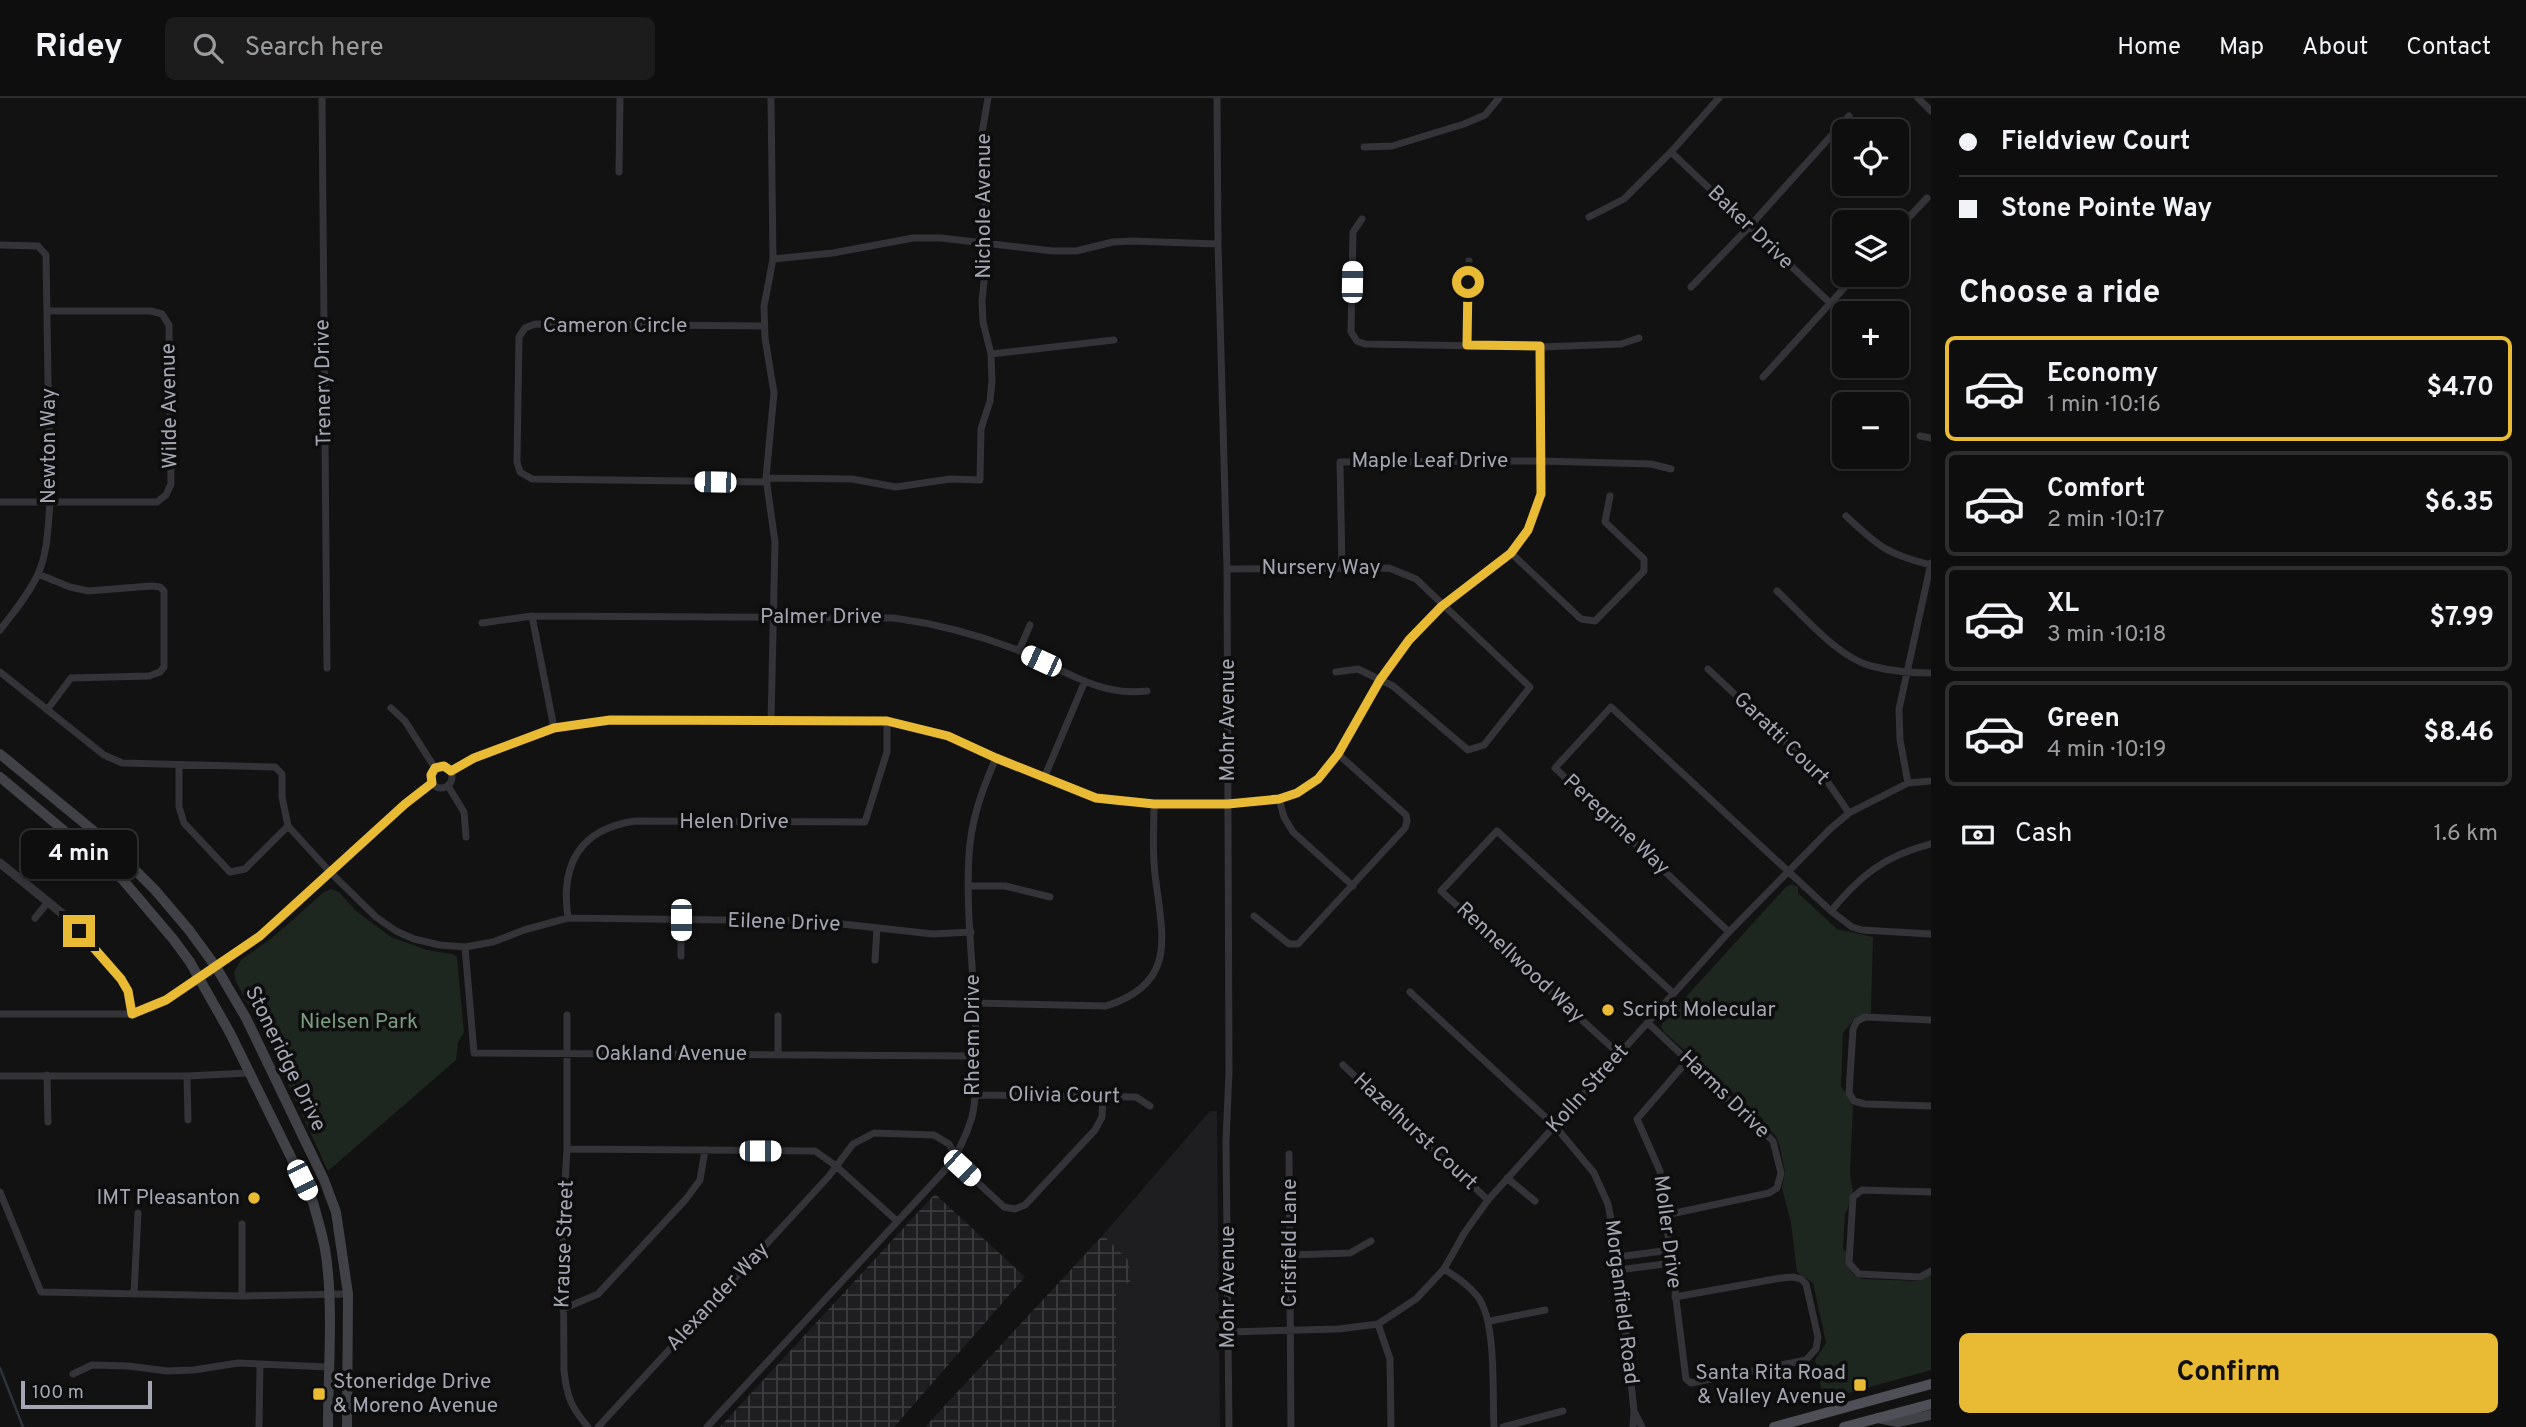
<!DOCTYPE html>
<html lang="en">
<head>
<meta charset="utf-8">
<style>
	:root { --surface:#0e0e0e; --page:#1c1c1c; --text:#f1f3f6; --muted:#9b9c9e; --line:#2e2e2e; --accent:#e9bb34 }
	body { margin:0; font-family:Overpass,sans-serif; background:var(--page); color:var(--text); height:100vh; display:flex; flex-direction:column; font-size:26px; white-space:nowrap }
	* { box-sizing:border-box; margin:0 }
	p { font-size:23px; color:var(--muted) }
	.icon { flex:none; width:38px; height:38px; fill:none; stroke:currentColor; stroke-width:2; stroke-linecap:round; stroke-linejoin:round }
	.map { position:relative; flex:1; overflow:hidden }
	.side { display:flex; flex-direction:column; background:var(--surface); width:595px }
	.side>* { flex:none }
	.banner { display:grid; align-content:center; height:154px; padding:0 28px; background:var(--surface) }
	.controls { position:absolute; left:1832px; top:21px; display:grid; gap:14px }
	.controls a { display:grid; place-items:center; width:77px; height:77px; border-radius:10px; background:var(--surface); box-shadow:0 2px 5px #0004,0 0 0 2px var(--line); font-size:35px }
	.scale { position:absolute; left:21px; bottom:18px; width:131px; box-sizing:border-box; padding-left:7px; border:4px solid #a4a7b3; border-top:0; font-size:19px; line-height:24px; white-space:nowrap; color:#a4a7b3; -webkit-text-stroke:5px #0d0d0e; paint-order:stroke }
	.end { position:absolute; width:32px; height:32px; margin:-16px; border:9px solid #e9bb34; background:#111; box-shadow:0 0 0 4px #111 }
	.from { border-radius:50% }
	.bubble { position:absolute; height:49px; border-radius:10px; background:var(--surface); box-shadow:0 2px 5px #0004,0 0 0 2px var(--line); font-size:23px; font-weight:700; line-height:49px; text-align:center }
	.car { position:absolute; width:21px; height:42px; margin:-21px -10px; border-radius:9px; box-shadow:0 0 5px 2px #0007; background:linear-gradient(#fff 24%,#345 0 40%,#fff 0 76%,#345 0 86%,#fff 0) }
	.banner b { display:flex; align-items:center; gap:24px; height:66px; font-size:26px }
	.banner b+b { border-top:2px solid var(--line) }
	.banner i { width:18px; height:18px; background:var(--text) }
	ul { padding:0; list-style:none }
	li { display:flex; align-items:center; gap:21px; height:105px; margin:0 14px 10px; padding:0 14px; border:4px solid var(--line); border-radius:10px }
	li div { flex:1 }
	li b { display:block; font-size:26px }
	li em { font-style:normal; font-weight:700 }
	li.selected { border-color:var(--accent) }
	li>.icon { width:63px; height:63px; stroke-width:1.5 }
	h2 { padding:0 28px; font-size:32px; line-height:84px }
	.pay { display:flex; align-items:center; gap:18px; height:77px; padding:0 28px; font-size:26px }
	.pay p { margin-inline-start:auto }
	.button { display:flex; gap:14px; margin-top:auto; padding:14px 28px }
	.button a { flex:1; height:80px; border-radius:10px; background:var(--accent); color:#111; font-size:28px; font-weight:700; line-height:80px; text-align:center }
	header { display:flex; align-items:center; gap:42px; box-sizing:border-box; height:98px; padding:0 35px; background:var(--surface); border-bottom:2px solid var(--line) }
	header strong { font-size:33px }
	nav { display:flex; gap:38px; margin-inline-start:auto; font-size:24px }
	.search { width:490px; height:63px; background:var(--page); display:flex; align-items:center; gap:18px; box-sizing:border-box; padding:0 24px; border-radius:10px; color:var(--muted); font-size:26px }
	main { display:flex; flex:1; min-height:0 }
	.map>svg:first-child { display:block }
	.built { fill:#1e1e20 }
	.industrial { fill:url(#industrial-grid) }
	.green { fill:#1e2620 }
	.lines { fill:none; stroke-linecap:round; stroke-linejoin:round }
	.stream { stroke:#2c333b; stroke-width:2.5 }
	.minor { stroke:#333338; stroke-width:7 }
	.tertiary { stroke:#333338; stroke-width:9 }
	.secondary { stroke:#414248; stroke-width:10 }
	.primary { stroke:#4f5057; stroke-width:10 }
	.route { stroke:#e9bb34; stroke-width:9 }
	.poi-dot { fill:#e9bb34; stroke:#0d0d0e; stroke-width:2.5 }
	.labels { text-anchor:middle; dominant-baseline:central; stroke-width:7; stroke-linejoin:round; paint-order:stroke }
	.street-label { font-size:21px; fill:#a4a7b3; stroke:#0d0d0e }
	.poi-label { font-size:21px; fill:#a4a7b3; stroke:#0d0d0e; text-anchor:start }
	.park-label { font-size:21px; fill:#7b9e80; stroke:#0d0d0e }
</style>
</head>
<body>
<header>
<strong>Ridey</strong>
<div class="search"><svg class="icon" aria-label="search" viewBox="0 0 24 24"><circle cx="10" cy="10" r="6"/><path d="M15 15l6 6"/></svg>Search here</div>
<nav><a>Home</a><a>Map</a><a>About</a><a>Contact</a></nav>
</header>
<main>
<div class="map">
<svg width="1931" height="1329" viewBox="0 0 1931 1329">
	<defs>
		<pattern id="industrial-grid" width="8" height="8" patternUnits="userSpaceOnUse" patternTransform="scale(1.75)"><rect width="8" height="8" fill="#1e1e20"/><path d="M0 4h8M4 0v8" fill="none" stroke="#3c3c3e"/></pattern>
	</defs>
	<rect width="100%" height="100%" fill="#121213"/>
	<path class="built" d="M1210,1013H1217L1220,1329H1116V1185L1103,1137Z"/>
	<path class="industrial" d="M935,1096L1025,1179L894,1329H720Z
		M1103,1137L1129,1163L1130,1185H1116V1329H925Z"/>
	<path class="green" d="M1792,786L1798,789V795L1837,831L1873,839L1871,915L1856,919L1843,935L1841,988L1853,1008L1850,1076L1853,1094C1848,1101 1850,1110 1845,1115L1843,1150L1846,1154C1847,1167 1849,1176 1862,1181L1919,1183L1931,1177V1272L1824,1302L1815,1262L1826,1245L1813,1185L1797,1174L1791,1125L1782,1090L1785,1074L1780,1049L1776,1038L1763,1026V1021L1664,934L1661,929L1663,924L1786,789Z
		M331,791L339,794L356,813L391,839L427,852L452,856L457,859L464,935L458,944L456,962L328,1073L265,937L236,884L234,874L241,862L272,840L324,794Z"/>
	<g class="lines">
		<path class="stream" d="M0,1270L23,1329"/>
		<path class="minor" d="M322,0L327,570
			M771,0L773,161L764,208L765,240L774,295L766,380L775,444L771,624
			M1217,0L1218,146L1227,471L1229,974L1226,1043L1229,1329
			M1918,0L1931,13
			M1364,49L1392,48L1464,26L1485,17L1499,0
			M1671,54L1830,205
			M619,74L620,0
			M1589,119L1624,101L1671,54L1719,0
			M1362,121L1353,134L1351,234L1357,243L1365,246L1540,249L1621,246L1639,240
			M1897,132L1927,100
			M0,147L38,148L46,157L50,404C48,428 48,454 38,476C29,496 13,515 0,532
			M773,161L833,155L913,140H941L1053,153H1076L1113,144L1132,143L1218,146
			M1691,189L1749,129L1849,18
			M764,228L535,226L525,230L519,239L517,364L520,374L532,381L767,384
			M1467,247L1469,163
			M991,256L1114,242
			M1763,279L1856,177
			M1920,338L1931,340
			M766,380L852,381L896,389L950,381L980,382L981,331L990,303L992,283L991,256L983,224L982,203L988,145L987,113L980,72V47L988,0
			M0,404H157L166,397L171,386L169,227L162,216L151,213H48
			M1846,418C1879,449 1887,456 1931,467
			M1511,455L1581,521L1595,523L1644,473V461L1605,424L1610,398
			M1342,470L1340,364L1542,363L1651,366L1671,371
			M1227,471L1389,470L1416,481L1530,589L1484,647L1468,652L1393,588L1358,571L1336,574
			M38,476L70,489L88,493L151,488L160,489L164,493V569L160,574L149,578L71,580L47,612
			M1777,493C1803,517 1837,559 1871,568C1891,573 1911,575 1931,575
			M532,518L554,630
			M482,525L532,518L894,520C938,526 973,535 1015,551C1060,569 1097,599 1147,593
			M1019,553L1030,527
			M1708,571L1827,683L1849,715
			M0,574L104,657L122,665L275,669L282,676V699L288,728L331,775L376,819L396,833L414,841L440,847L465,849L493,844L524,832L568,820L815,823L933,836L971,834
			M391,610L405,623L435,670
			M179,668V709L184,725L230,774L245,771L288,728
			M430 679a11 11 0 1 1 22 0a11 11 0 1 1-22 0Z
			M451,673L474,660L554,630L610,622L887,623L948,637L996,660L1095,700L1119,704L1154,706H1228L1279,701L1297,695L1318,681L1338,656L1380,582L1409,542L1442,508L1511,455L1528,432L1541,396L1540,249
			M1044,680L1085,583
			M1908,685L1900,642L1899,611L1931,465
			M448,688L464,714L466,739
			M1279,701L1284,719L1293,734L1353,788
			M969,788H1005L1050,799
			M1831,813L1852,829L1862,832L1931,836
			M1254,818L1289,846H1298L1405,730L1407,723L1406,717L1338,656
			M35,820L48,804
			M568,820C560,766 580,731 635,723L865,724L887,654V623
			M681,822V858
			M1729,834L1555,670L1611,609L1831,813C1861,777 1884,758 1931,746
			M465,849L474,955L976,958
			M875,862L877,830
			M216,869L279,823L405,706L432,685
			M1410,894L1555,1028L1594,1075L1608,1106L1618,1159L1634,1313L1633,1329
			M976,905L1106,908C1179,885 1162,837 1155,776C1152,754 1154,730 1154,706
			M0,916H132
			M567,917V1051L563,1122L564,1273C567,1299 571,1309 588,1329
			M1931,922L1865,919L1857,923L1853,931L1849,995L1854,1003L1865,1006L1931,1008
			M1648,925L1773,1043L1781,1075L1777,1090L1769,1095L1666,1117
			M1619,956L1441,793L1497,733L1673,895
			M778,957V918
			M1343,967L1488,1102
			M47,977L48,1024
			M0,978H187L249,975
			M187,978L188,1022
			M975,997L1136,999L1150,1008
			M567,1051L815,1053L836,1068L897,1123
			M1289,1056L1291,1329
			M1507,1080L1535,1103
			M0,1094L41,1194L242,1198L348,1196
			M1931,1094L1862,1092L1853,1099L1849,1165L1859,1176L1920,1179L1931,1173
			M242,1126V1198
			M1290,1157L1350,1155L1371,1143
			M1618,1159L1670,1152
			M1444,1171C1456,1179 1469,1187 1478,1199C1497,1225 1492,1296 1494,1329
			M1619,1172L1672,1165
			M134,1196L138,1115
			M1675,1199L1781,1180L1793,1179L1801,1181L1806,1186L1818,1239L1816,1251L1806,1262L1691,1285L1686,1281L1660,1073L1637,1021L1688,962
			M563,1211L598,1196L686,1101L700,1082L705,1052
			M1490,1223L1545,1212
			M1378,1226L1390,1261L1391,1329
			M1228,1234L1339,1231L1378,1226L1416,1201L1444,1171L1465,1134L1488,1102L1729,834L1830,731L1849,715L1908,685L1931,683
			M73,1276L92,1267L128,1268L167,1273L194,1272L238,1265L328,1269
			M1634,1313L1642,1329
			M259,1329L260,1267
			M598,1329L829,1078L853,1046L874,1035L934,1037L949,1046L962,1070L1004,1109L1015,1111L1025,1107L1095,1032L1102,1019L1103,998
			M707,1329L945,1072C958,1056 966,1039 972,1019C977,997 976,973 976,950C976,886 965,821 969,757C971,722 982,692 996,660
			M1503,1329L1563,1313"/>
		<path class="tertiary" d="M0,765L64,817L121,881L128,893L132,916L166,902L216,869"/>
		<path class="secondary" d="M0,656L106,743L155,792L189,832L216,869L246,920L324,1082L336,1114L348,1196L347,1329
			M0,679L123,782L173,841L190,864L230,935L313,1104C317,1119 322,1135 325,1151C334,1204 328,1274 328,1329
			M1878,1320L1898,1324L1931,1317"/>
		<path class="primary" d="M1774,1329L1931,1286
			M1844,1329L1931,1306"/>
	</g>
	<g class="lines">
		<path class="route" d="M79,833L121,881L128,893L132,916L166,902L260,838L405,706L432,685L431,677L435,670L444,668L451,673L474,660L554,630L610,622L887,623L948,638L996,660L1096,700L1154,706H1228L1279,701L1297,695L1318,681L1338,656L1380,582L1409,542L1442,508L1511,455L1528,432L1541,396L1540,248L1467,247L1468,184"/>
	</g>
	<g class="poi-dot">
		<circle cx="1608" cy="912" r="7"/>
		<circle cx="254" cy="1100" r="7"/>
		<rect x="1853" y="1280" width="14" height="14" rx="3.5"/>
		<rect x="312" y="1289" width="14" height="14" rx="3.5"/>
	</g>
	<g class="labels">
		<g class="street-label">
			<text transform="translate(984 108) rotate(-90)">Nichole Avenue</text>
			<text transform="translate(1750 130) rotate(44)">Baker Drive</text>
			<text x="615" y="228">Cameron Circle</text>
			<text transform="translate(324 285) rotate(-91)">Trenery Drive</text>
			<text transform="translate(170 308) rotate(-91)">Wilde Avenue</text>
			<text transform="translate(49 348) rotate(-90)">Newton Way</text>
			<text x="1430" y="363">Maple Leaf Drive</text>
			<text x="1321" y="470">Nursery Way</text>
			<text x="821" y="519">Palmer Drive</text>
			<text transform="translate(1228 622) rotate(-90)">Mohr Avenue</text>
			<text transform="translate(1781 641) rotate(44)">Garatti Court</text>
			<text x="734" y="724">Helen Drive</text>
			<text transform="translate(1616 727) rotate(43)">Peregrine Way</text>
			<text transform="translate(784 825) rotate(2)">Eilene Drive</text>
			<text transform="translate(1520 865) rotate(43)">Rennellwood Way</text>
			<text transform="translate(973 937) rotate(-90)">Rheem Drive</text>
			<text x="671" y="956">Oakland Avenue</text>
			<text transform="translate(285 961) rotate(64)">Stoneridge Drive</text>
			<text transform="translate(1588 991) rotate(-48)">Kolln Street</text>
			<text transform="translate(1724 997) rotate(44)">Harms Drive</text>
			<text transform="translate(1064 998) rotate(1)">Olivia Court</text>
			<text transform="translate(1415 1034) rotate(43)">Hazelhurst Court</text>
			<text transform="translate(1667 1134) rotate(83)">Moller Drive</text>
			<text transform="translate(1290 1145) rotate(-90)">Crisfield Lane</text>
			<text transform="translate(565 1146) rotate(-88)">Krause Street</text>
			<text transform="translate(1228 1189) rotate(-90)">Mohr Avenue</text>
			<text transform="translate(718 1199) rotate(-47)">Alexander Way</text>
			<text transform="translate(1621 1204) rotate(83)">Morganfield Road</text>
		</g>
		<g class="poi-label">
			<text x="1622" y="912">Script Molecular</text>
			<text x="240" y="1100" text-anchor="end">IMT Pleasanton</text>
			<text x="1846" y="1275" text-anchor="end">Santa Rita Road<tspan x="1846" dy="24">&amp; Valley Avenue</tspan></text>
			<text x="333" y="1284">Stoneridge Drive<tspan x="333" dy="24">&amp; Moreno Avenue</tspan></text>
		</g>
		<g class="park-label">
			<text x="359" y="924">Nielsen Park</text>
		</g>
	</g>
</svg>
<div class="controls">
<a><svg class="icon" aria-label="locate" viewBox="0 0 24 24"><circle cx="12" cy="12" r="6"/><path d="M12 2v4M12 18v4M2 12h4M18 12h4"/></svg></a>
<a><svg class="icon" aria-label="layers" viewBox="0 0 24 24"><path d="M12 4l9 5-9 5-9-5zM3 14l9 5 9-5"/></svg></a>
<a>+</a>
<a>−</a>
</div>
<div class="scale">100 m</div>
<i class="end from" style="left:1468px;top:184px"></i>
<i class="end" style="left:79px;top:833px"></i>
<div class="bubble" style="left:21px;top:732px;width:116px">4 min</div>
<i class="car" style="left:1352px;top:184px;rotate:1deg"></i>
<i class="car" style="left:715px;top:384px;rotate:271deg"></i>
<i class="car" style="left:1041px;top:563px;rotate:295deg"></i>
<i class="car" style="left:681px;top:822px;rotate:180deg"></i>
<i class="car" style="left:760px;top:1053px;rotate:90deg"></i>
<i class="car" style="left:962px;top:1070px;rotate:133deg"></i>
<i class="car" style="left:302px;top:1082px;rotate:154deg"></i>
</div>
<section class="side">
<div class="banner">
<b><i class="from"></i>Fieldview Court</b>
<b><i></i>Stone Pointe Way</b>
</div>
<h2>Choose a ride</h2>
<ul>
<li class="selected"><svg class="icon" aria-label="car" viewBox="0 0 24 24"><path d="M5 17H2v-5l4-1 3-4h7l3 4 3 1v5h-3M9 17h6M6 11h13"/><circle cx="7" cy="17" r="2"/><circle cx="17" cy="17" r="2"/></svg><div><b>Economy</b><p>1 min · 10:16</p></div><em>$4.70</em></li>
<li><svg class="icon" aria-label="car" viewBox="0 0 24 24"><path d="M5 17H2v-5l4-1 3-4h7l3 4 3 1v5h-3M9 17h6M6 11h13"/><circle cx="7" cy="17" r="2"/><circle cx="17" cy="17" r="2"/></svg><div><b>Comfort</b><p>2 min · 10:17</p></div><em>$6.35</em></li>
<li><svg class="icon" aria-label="car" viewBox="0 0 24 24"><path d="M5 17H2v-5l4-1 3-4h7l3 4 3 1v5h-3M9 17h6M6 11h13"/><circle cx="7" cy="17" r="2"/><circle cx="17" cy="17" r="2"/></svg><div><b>XL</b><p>3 min · 10:18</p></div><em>$7.99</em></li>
<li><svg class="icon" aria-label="car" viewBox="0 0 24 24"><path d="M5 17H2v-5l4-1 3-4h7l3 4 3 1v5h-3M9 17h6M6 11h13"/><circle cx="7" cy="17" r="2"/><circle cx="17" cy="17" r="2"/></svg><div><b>Green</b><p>4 min · 10:19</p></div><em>$8.46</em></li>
</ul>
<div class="pay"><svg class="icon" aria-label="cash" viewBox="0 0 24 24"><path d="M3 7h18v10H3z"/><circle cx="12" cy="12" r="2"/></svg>Cash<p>1.6 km</p></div>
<div class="button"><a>Confirm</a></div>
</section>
</main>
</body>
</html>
